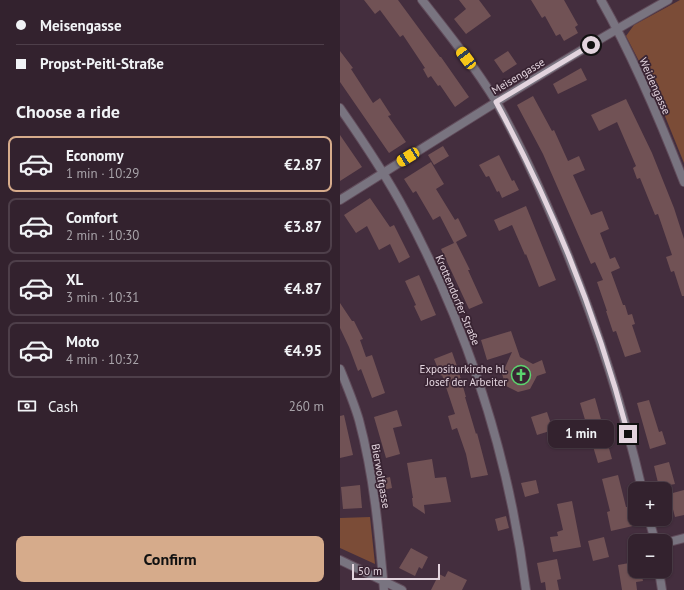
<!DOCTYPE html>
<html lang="en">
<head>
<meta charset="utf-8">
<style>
	:root { --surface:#33222e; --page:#3b2a36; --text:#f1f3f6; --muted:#a9a4aa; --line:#4e3f4a; --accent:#d6ab8b }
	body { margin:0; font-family:"PT Sans",sans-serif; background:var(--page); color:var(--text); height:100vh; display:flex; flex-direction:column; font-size:15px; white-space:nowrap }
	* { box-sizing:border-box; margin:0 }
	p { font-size:13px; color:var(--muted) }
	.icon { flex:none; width:22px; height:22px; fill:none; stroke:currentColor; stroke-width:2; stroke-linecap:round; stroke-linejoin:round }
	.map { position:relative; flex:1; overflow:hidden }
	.sheet { display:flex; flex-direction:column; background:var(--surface); width:340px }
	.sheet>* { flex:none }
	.hud { display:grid; align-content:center; height:88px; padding:0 16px; background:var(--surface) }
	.buttons { position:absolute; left:288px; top:482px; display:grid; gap:8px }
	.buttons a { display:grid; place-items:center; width:44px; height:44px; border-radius:8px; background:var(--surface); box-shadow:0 1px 3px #0004,0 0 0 1px var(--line); font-size:20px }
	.scale { position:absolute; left:12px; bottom:10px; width:88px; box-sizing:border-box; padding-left:4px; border:2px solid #e3d4de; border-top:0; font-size:11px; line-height:14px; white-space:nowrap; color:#e3d4de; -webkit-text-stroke:3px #392433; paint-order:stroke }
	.end { position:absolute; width:18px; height:18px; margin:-9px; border:5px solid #e3d4de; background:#111; box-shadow:0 0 0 2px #111 }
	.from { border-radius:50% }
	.bubble { position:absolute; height:28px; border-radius:8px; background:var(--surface); box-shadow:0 1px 3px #0004,0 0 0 1px var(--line); font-size:13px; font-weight:700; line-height:28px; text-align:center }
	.car { position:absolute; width:12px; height:24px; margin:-12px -6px; border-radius:5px; box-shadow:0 0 3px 1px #0007; background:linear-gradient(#f5c518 24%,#345 0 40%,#f5c518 0 76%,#345 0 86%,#f5c518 0) }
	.hud b { display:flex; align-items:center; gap:14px; height:38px; font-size:15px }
	.hud b+b { border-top:1px solid var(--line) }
	.hud i { width:10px; height:10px; background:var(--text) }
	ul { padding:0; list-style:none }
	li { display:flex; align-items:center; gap:12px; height:56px; margin:0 8px 6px; padding:0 8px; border:2px solid var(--line); border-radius:8px }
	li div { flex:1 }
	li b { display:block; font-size:15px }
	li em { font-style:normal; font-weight:700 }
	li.active { border-color:var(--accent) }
	li>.icon { width:36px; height:36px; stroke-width:1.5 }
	h2 { padding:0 16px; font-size:18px; line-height:48px }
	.pay { display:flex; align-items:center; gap:10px; height:44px; padding:0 16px; font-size:15px }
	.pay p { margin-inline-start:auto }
	.button { display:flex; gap:8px; margin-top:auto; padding:8px 16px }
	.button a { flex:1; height:46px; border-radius:8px; background:var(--accent); color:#111; font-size:16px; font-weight:700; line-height:46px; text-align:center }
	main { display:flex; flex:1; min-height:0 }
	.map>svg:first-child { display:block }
	.green { fill:#7b4c37 }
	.building { fill:#715255 }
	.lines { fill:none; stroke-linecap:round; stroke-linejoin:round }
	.minor-casing { stroke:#614c5b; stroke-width:10 }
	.minor { stroke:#797480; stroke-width:8 }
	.route { stroke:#e3d4de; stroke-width:5 }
	.labels { text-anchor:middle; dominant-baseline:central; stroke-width:3.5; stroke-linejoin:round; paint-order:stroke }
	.street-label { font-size:11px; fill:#e3d4de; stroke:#392433 }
	.poi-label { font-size:11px; fill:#e3d4de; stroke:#392433; text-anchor:end }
</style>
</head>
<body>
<main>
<section class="sheet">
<div class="hud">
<b><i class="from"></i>Meisengasse</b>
<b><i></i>Propst-Peitl-Straße</b>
</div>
<h2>Choose a ride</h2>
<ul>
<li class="active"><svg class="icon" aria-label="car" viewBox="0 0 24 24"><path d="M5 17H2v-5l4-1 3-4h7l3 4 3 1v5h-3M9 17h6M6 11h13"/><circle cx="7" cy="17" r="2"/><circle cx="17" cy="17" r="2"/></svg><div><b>Economy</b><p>1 min · 10:29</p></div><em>€2.87</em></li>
<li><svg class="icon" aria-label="car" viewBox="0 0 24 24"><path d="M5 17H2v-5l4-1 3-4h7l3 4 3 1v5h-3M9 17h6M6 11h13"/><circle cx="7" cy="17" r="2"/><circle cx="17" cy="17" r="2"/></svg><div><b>Comfort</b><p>2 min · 10:30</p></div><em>€3.87</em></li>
<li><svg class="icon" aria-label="car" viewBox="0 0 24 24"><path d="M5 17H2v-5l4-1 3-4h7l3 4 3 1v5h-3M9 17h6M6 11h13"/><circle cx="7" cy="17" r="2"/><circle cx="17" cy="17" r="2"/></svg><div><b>XL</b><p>3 min · 10:31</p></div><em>€4.87</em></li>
<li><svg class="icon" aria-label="car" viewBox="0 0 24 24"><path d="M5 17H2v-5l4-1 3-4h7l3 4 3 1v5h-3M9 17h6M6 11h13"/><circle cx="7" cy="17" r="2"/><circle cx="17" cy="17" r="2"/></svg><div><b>Moto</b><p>4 min · 10:32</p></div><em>€4.95</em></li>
</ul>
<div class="pay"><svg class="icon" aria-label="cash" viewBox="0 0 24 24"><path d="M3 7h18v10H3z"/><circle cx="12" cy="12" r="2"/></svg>Cash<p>260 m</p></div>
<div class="button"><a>Confirm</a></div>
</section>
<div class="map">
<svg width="344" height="590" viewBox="0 0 344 590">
	<rect width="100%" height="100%" fill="#442e3e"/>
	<path class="green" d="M340,0H344V163L316,94L286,36L294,25Z
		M30,517L35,564L0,548V518Z"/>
	<path class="building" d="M24,0H58L100,57H101L129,97L115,107L100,85L98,86L91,76L88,78L83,69L85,68L63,35L60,37L40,10L35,14Z
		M119,0H139L151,16L126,34L114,19L126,9Z
		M191,0H224L238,25L235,27L238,33L224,41L220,34L216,36L205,16L202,18Z
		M0,51L13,68L11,69L33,103L40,98L51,115L48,116L66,142L49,153L0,82Z
		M168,51L177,64L163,73L154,60Z
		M241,68L247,80L218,94L213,84Z
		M193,96L212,131L214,130L228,161L239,156L245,170L233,175L251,215L262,211L269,229L260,233L270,259L275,257L280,268L271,272L283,305H285L288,315L292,314L295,324L292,325L301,352L285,357L276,331L273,332L266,311H267L257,282L263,280L255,262L251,264L203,154L177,105Z
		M286,99L312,153L334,208L344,239V296H342L334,271L331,272L326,257L332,255L318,214L315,215L300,178L297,179L293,168L296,166L277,122L259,131L251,115Z
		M0,135L22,167L0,181Z
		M103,146L109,156L94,165L88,155Z
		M159,155L172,181L174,180L179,190L162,198L159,191L157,192L149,176L146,177L139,165Z
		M91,162L104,184L96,189L115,220L118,218L127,236L116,242L130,270H128L143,303L129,309L101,249L114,243L100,216L93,220L76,191L73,193L64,179Z
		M30,198L50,227L54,225L70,257L59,263L50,244L39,250L27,226L16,233L4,215Z
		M186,206L216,280L199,287L186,254L185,255L172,225L159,231L154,220Z
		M79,275L96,315L81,321L74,306L76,305L65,281Z
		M0,303L12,321H14L23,339L20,340L26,357L32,355L45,393L32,398L21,369L18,371L9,347L0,328Z
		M171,331L180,357L193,364L202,360L206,373L197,376L190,389L178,392L166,386L162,374L172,352L147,360L141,340Z
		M112,352L118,369L126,397H125L136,434L137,433L148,475L131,478L126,454L117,428L112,430L108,416L115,414L102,375L101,376L94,359Z
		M255,398L272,459L258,463L240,403Z
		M309,400L319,432L322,431L326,444L310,449L297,403Z
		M57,410L62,426L53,428L60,454L46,458L34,417Z
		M207,412L213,430L197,435L191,417Z
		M4,415L13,455L0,458V416Z
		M92,459L95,478L106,477L111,502L84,505L85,514L73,506L72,498H73L67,463Z
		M329,462L335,484L319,487L314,466Z
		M278,475L286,507H289L293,526L271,531L267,512L270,511L262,479Z
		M50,477L52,488L43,490L41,479Z
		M196,480L199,493L185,497L181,483Z
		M20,485L22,508L3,509L1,487Z
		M344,490V515L335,517L329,494Z
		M232,501L241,547L213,552L210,537L218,536L217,532L223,530L217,504Z
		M166,516L169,528L158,531L155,519Z
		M264,537L269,557L253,561L248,541Z
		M71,548L88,557L82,569L79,567L75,576L59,568Z
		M217,559L221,579L217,580L219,590H206L205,582L201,583L197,563Z
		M295,562V571H301L303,581L296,582L297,590H282L278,565Z
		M108,571L127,580L122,590H91L99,574L105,577Z"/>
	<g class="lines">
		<defs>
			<path id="minor" d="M82,0C108,33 135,67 157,103C175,135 191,169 206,203C247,296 279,390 302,489
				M261,0C294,58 320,120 344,182
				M0,108C23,141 46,175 65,211C128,329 169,457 186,590
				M0,200C109,132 216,63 328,0
				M0,369C7,386 14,403 19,420C34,476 39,533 44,590
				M309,519L315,541
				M325,543L344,538
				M0,560L62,590
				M319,571L322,590"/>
		</defs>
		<use href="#minor" class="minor-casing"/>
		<use href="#minor" class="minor"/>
	</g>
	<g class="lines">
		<path class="route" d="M251,45L156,102C213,207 258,319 288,434"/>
	</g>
	<defs>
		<symbol id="church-ring" viewBox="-11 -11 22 22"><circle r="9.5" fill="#392433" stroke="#5bd56e" stroke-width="1.5"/><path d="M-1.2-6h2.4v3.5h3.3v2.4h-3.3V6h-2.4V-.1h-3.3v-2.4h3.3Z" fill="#5bd56e"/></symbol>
	</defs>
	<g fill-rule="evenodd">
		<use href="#church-ring" x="170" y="364" width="22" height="22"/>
	</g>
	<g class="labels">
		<g class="street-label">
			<text transform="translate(178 76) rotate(-31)">Meisengasse</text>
			<text transform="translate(315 86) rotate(66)">Weidengasse</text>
			<text transform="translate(118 300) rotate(67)">Krottendorfer Straße</text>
			<text transform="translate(41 476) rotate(80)">Bierwolfgasse</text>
		</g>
		<g class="poi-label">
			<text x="167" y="369">Expositurkirche hl.<tspan x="167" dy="13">Josef der Arbeiter</tspan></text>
		</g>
	</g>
</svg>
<div class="buttons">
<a>+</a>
<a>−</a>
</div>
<div class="scale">50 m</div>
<i class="end from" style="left:251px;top:45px"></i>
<i class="end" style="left:288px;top:434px"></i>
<div class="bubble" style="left:208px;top:420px;width:66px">1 min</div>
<i class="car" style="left:126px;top:58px;rotate:323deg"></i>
<i class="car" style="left:68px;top:157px;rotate:238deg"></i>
</div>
</main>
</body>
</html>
